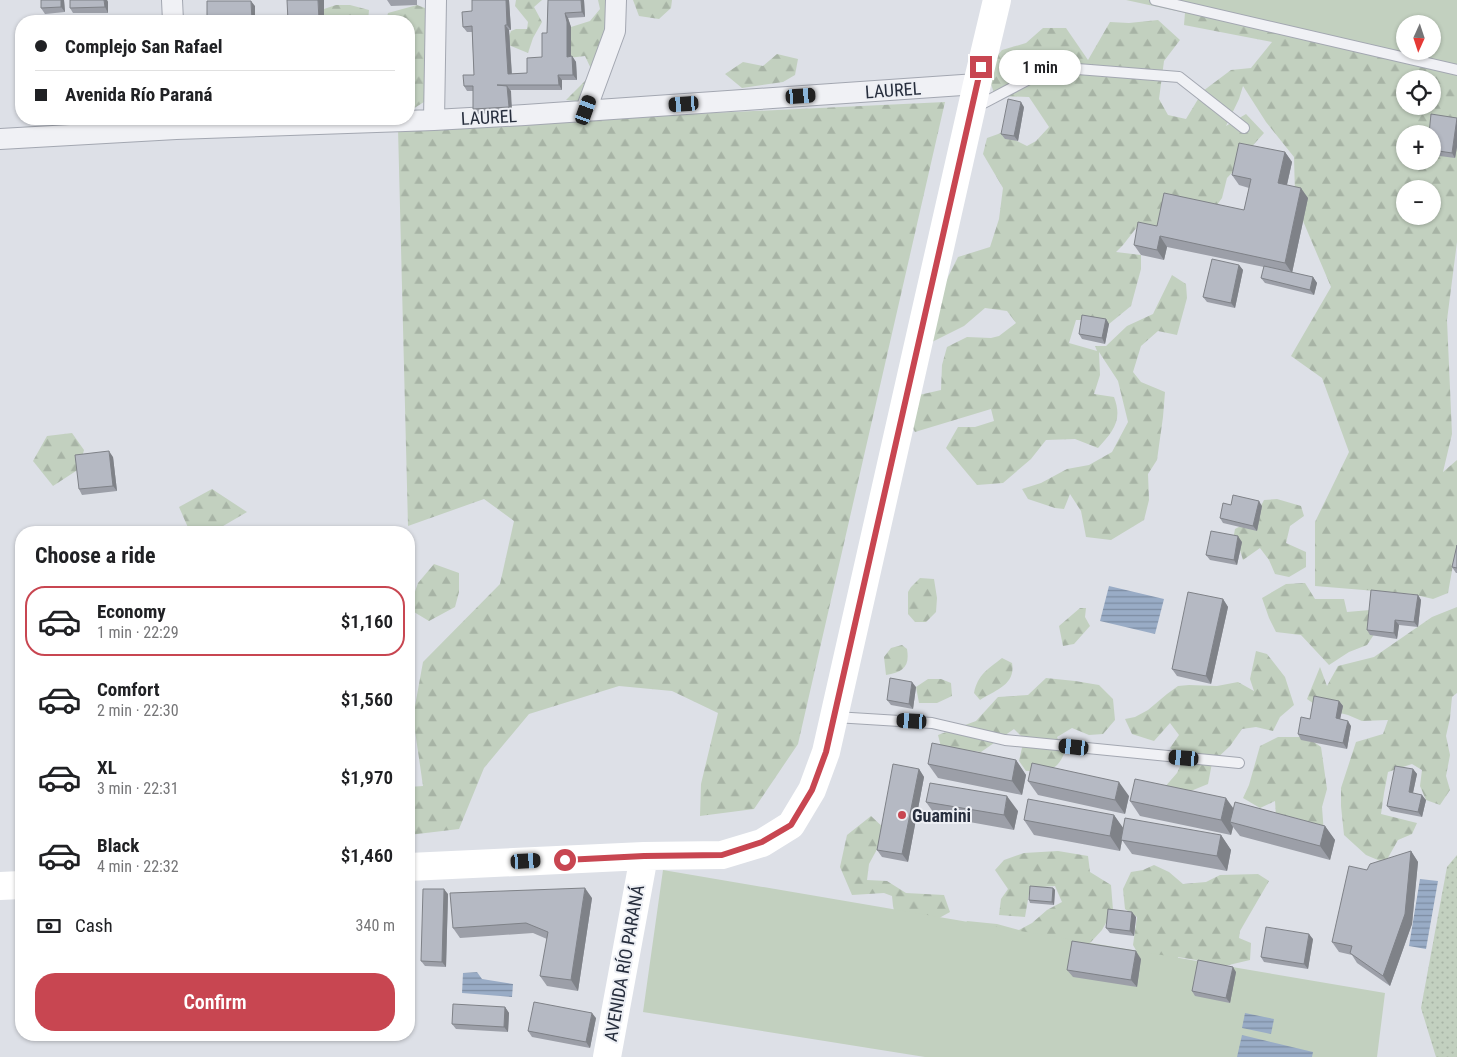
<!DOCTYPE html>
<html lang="en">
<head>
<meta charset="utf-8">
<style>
	:root { --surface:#fff; --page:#f6f6f6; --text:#202124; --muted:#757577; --line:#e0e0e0; --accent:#c84651 }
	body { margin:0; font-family:"Roboto Condensed",sans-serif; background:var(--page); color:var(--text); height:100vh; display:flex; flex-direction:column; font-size:19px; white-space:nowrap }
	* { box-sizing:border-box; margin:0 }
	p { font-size:16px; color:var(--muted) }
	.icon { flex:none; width:28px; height:28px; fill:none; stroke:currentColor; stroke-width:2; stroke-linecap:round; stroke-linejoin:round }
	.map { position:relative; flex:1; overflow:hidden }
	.drawer { position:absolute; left:15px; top:526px; width:400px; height:515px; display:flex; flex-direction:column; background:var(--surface); border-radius:20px; box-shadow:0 1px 4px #0004 }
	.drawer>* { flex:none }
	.banner { position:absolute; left:15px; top:15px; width:400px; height:110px; border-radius:20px; box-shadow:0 1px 4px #0004; display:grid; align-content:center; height:110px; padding:0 20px; background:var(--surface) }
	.needle { width:32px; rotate:183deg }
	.tools { position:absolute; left:1396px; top:15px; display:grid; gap:10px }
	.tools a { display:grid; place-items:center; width:45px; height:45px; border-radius:50%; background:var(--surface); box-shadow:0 1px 4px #0004; font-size:25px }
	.end { position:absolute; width:22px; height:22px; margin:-11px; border:6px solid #c84651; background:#fff; box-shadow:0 0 0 2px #fff }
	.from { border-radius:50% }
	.bubble { position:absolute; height:35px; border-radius:18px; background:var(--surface); box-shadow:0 1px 4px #0004; font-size:16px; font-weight:600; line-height:35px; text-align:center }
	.car { position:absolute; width:15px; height:30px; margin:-15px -8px; border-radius:6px; box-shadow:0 0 4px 1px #0007; background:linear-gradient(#222 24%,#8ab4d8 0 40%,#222 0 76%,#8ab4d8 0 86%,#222 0) }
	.banner b { display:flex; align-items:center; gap:18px; height:48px; font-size:19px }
	.banner b+b { border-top:1px solid var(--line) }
	.banner i { width:12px; height:12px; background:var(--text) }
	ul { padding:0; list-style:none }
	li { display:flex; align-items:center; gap:15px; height:70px; margin:0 10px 8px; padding:0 10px; border:2px solid transparent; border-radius:20px }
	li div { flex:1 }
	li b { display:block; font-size:19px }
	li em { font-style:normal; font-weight:600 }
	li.selected { border-color:var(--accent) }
	li>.icon { width:45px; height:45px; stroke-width:1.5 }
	h2 { padding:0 20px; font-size:22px; line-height:60px }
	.pay { display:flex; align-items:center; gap:12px; height:55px; padding:0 20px; font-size:19px }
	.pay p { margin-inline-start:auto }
	.primary-button { display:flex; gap:10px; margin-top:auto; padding:10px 20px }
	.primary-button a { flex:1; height:58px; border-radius:20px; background:var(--accent); color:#fff; font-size:20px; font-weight:600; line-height:58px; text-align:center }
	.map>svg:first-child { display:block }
	.grass { fill:url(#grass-dots) }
	.forest { fill:url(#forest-firs); fill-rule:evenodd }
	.garden { fill:#c2d0bf; fill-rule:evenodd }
	.water { fill:url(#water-rules) }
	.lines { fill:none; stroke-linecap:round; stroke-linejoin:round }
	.lane-casing { stroke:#a3a7b1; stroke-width:12 }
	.street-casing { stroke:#a3a7b1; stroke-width:22 }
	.lane { stroke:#f0f1f5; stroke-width:10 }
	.street { stroke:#f0f1f5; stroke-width:20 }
	.secondary { stroke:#fff; stroke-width:28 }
	.wall { fill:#9c9fa8 }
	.shaded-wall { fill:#7f8288 }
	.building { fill:#b5b9c3; stroke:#7f8288 }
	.route { stroke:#c84651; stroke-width:6 }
	.poi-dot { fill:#c84651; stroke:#edeff4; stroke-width:2 }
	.labels { text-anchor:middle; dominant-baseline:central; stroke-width:4; stroke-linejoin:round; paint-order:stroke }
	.street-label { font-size:18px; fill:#272e3d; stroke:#edeff4 }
	.poi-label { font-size:18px; font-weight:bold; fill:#272e3d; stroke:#edeff4; text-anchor:start }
</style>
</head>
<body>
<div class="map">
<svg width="1457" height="1057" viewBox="0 0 1457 1057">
	<defs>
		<pattern id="grass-dots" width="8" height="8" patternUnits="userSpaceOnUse" patternTransform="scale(1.25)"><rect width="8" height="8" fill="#c2d0bf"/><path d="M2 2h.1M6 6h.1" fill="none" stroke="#a7b3a5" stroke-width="1.8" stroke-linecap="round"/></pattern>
		<pattern id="forest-firs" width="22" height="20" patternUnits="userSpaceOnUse" patternTransform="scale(1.25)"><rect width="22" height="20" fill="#c2d0bf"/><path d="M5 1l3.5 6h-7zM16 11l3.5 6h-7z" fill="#a7b3a5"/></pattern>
		<pattern id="water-rules" width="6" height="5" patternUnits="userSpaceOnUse" patternTransform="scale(1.25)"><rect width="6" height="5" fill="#99acc6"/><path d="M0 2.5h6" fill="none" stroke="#7d8ca2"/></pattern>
	</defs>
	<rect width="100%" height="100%" fill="#dde0e7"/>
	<path class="grass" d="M1457,855V1057H1436L1421,1008L1447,867Z"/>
	<path class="forest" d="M516,0H542L534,7L542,22L533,38L528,53L506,44L511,31L516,29H527L528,22L515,6Z
		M598,0H619L584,102L566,100L593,73L585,56L568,58L562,41L571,27L590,21L600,9Z
		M633,0H672L671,8L659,19L639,16Z
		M1186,0H1457V242L1447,320L1452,434L1443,472L1457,460V552L1455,554L1448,593L1433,599L1412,594L1315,586V522L1349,452L1322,378L1291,356L1331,287L1303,221L1295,195L1294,157L1266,122L1243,86L1239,99L1226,126L1246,114L1264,133L1246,153L1242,162L1227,178L1222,198L1208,217L1158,228L1137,227L1123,245L1116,252L1141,255V269L1131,306L1109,324L1086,320H1076L1069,343L1097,351L1095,346H1106L1127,326L1153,314L1172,275L1186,284L1187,298L1177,335L1158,331L1141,346L1133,372L1141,382L1165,392L1163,417L1157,460L1148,474L1149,500L1144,520L1111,540L1086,537L1081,511L1070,494L1064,509L1055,508L1028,499L1022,489L1041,483L1067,469L1089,465L1112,452L1128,422L1118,381L1099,352L1100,375L1094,394L1114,397C1123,420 1113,432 1098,448L1075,439L1046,440L1031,459L1003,483L977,485L946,448L958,427H975L994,421L991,409L915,432L903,410L906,398L941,390L942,365L947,347L967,337L991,338L999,336L1016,323L1007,311L985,308L964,326L932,342L937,299L958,257L990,247L999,219L1003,188L983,154L987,138L1001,133L1027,146L1036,141L1049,127L1029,97L995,96L986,69L1002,50L1026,43L1043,28H1066L1088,60L1110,22L1129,23L1158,20L1180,40L1164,61L1159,99L1168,115L1186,119L1203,91L1231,70L1251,68L1272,42L1184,25ZM1405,24H1432V51H1405ZM1405,79H1432V106H1405ZM1405,134H1432V161H1405ZM1405,189H1432V216H1405Z
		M336,5H350L369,10L368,21H324V9Z
		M417,5L430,10L429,99L411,110L409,107V21H386L388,13Z
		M777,54L798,59L795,75L783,82L742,88L725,74L743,62L763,66Z
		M945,102L798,744L754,809L700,816L701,784L718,713L672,691L619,686L529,714L484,768L459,829L409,835V787L423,786L413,717L423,662L500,584L514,521L484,499L408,526L398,128Z
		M72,433L84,450L79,469L53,486L33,461L47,436Z
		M212,489L247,512L218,529L203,532H190L179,507Z
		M1277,499L1301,506L1304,516L1290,526L1286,543L1306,552V567L1289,577L1275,574L1269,560L1260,548L1243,560L1239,547L1233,540L1235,529C1252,520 1255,517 1264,500Z
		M434,564L459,573V592L455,607L429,621L409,609L418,583Z
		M920,578L934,579L937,598L936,612L926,622H915L908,614V592L911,587Z
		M1305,583L1315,599H1344L1347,612L1370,610L1375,633L1367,645L1349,652L1329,665L1301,635L1276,632L1269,618L1262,598L1286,584Z
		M1457,607V693L1452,697L1450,718L1446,736L1450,755L1446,776L1450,790L1440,805L1426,800L1420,786L1422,770L1412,764L1388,772L1384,793L1381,814L1417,823L1412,834L1398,840L1385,863L1366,855L1344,835L1341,806V788L1356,742L1383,734L1388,720L1362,721L1348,715L1320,708L1307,699L1320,667L1327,686L1338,666L1374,657L1432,617Z
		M1080,608H1086L1085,617L1090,626L1074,644L1063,646L1059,626Z
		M902,645L907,649C910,667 903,672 886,675L884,657L891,648Z
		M1256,651L1267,654L1285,677L1294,705L1280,717L1273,731L1256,727L1242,729L1230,746L1212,763L1208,784L1176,797L1164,788L1177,773L1184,758L1170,748L1179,735L1170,723L1154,741L1132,734L1125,719L1135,717L1148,710L1167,694L1178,686L1189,685L1217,686L1238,682L1254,691L1250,679Z
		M1002,658L1012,663C1016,685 995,690 980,700L974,693C978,674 988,669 1002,658Z
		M1046,678L1075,681L1099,685L1113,699L1115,720L1103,734L1089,735L1072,728L1057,737L1064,754C1055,774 1045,771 1026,771L1019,761L1024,739L1014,729L981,752L941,747L938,735L976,721L998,697L1028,695Z
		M928,679H941L951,683L952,696L937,703H919L916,687Z
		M1278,737H1307L1321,747L1327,789L1322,807L1324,834C1308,821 1297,815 1276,816L1275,801L1260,808L1243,798L1249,785L1260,746Z
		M871,816L887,831L869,864L867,880L887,881L906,893L944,895L950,912L923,927L898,928L893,906L892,896L884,893L852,895L840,867L847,835Z
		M1058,851L1088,856L1090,872L1111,885L1113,910L1102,930L1091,942L1077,949L1141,959L1133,945L1137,917L1125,909L1123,889L1131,872L1143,870L1154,865L1169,872L1183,884L1206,882L1220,875L1258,874L1269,881L1240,931L1239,938L1251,943L1250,960L1216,968L1196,960L1178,957L1176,972L963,927L967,921L997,924L1019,930L1032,923L1047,910L1062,902L1055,886L1030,888L1025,917L999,915L1001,899L1008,889L995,870L1004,860L1024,853Z"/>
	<path class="garden" d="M1126,0H1457V72ZM1405,24H1432V51H1405Z
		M663,870L1385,993L1377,1057H925L643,1012Z"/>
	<path class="water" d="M1109,586L1164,599L1155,634L1100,621Z
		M1420,879L1438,881L1426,949L1409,946Z
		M477,972L482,979L513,984L512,997L462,993L463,973Z
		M1245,1013L1274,1019L1271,1034L1242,1028Z
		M1242,1035L1313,1052L1312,1057H1237Z"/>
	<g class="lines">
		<defs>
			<path id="lane" d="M1155,0L1457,70
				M976,107L1052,67L1179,77L1244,128
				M835,717L932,723L1005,740L1239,763"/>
			<path id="street" d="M172,0L173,21
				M586,110L615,31L616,0
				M434,120L436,0
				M0,139L176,129L434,120L525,115L977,84"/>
		</defs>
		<use href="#lane" class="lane-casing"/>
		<use href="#street" class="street-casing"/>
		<use href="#lane" class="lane"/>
		<use href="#street" class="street"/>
		<path class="secondary" d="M409,867L644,856L722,855L762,843L791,825L812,790L826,752L977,84L997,0
			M0,886L21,885
			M607,1057L644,856"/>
	</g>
	<path class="wall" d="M64,0L65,12L45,14L41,8Z
		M70,0H107L108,2V13H73L70,8Z
		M387,0H417V5L391,6Z
		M509,0L511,30H509L512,74L527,73L542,57L547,33L548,0H584L585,17L568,18L571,27V57L572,56L576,62L577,80H562V90H510L512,112L477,114L473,109V91H467L464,86L474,75L472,32H467L463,27L472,11Z
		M1024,107L1018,141L1005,139L1001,134Z
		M1457,118V147L1455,158L1432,155V134Z
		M1285,152L1292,162L1287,185L1308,198L1292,273L1313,277L1317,283L1314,295L1265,283L1261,278L1264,267L1167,247L1164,260L1141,255L1134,245L1157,226L1244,210L1249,188L1239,185L1232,175Z
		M1239,265L1243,270L1235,308L1207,302L1203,297Z
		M1106,319L1109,324L1105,344L1082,339L1079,334Z
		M113,457L117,491L82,495L79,489Z
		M1231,505L1262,506L1257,531L1223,523L1220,518Z
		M1242,542L1237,565L1210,560L1206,555Z
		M1457,545V573H1456L1452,567Z
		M1418,595L1421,600L1418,627L1399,625L1397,639L1370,635L1367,630Z
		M1223,599L1228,607L1211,684L1177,676L1172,669Z
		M916,687L913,709L891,705L887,700Z
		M1339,701L1343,706L1340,719L1351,726L1347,749L1301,740L1298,734Z
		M1016,760L1026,775L1022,795L938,778L928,764Z
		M919,769L924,777L908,862L882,857L877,850Z
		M1413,769L1417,774L1413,793L1426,800L1422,817L1391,811L1387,806Z
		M1028,781L1129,796L1125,814L1038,795Z
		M1130,801L1233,808L1325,826L1335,840L1330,860L1240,836L1233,827L1231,835L1140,816Z
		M926,802L1018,811L1014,830L936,816Z
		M1114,815L1123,829L1221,835L1231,850L1227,871L1132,854L1122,840L1120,851L1034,835L1024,820Z
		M1411,851L1418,862L1412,924L1390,986L1357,963L1352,955L1339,952L1332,942L1367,870Z
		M1053,888L1055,890L1054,905L1030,903L1029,900Z
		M448,894L446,967L425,966L421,961Z
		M592,898L578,991L547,986L540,976L547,939L533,933L460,938L453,928Z
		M1136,917L1134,936L1110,933L1106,928Z
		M1313,939L1308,969L1264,962L1261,957Z
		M1141,959L1137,987L1073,977L1067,970Z
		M1236,972L1230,1003L1195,996L1192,991Z
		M505,1007L509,1013L508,1032L456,1029L452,1024Z
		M596,1018L590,1048L532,1037L528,1031Z"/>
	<path class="shaded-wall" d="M61,0H64L65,12L61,7Z
		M104,0H107L108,2V13L105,7Z
		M318,0H324V21H319Z
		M506,0H509L511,30L507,25Z
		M581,0H584L585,17L582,12Z
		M251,1L255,6V21H252Z
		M565,13L568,18L571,27V62L567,57Z
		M505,25L509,30L512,79L508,74Z
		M572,56L576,62L577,80L573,75Z
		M558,75L562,80V90L559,85Z
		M507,86L511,91L512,112L509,107Z
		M1021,102L1024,107L1018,141L1014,136Z
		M1457,118V147L1455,158L1452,153Z
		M1285,152L1292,162L1285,193L1278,183Z
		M1301,188L1308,198L1292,273L1285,263Z
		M1160,236L1167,247L1164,260L1157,250Z
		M1239,265L1243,270L1235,308L1231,303Z
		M1313,277L1317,283L1314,295L1310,290Z
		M1106,319L1109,324L1105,344L1102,338Z
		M109,451L113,457L117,491L113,486Z
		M1259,501L1262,506L1257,531L1253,526Z
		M1238,536L1242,542L1237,565L1234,560Z
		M1418,595L1421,600L1418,627L1414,622Z
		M1223,599L1228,607L1211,684L1206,676Z
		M1395,620L1399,625L1397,639L1394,633Z
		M912,682L916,687L913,709L909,704Z
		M1339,701L1343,706L1339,724L1336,718Z
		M1348,721L1351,726L1347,749L1343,743Z
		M1016,760L1026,775L1022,795L1012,781Z
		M919,769L924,777L908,862L902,854Z
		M1413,769L1417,774L1412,797L1409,792Z
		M1119,782L1129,796L1125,814L1115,800Z
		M1422,795L1426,800L1422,817L1418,812Z
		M1007,796L1018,811L1014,830L1004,815Z
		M1226,798L1236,812L1230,822L1233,827L1231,835L1221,820Z
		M1114,815L1124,829L1120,851L1110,836Z
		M1325,826L1335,840L1330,860L1320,846Z
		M1221,835L1231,850L1227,871L1217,856Z
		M1411,851L1418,862L1412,924L1390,986L1383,976Z
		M585,888L592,898L578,991L571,980Z
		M1053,888L1055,890L1054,905L1052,902Z
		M444,889L448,894L446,967L442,962Z
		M1132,912L1136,917L1134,936L1130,931Z
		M1309,934L1313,939L1308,969L1304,964Z
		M1136,951L1141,959L1137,987L1131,980Z
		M1233,967L1236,972L1230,1003L1226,998Z
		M505,1007L509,1013L508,1032L504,1027Z
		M592,1013L596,1018L590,1048L586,1042Z"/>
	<path class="building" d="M41,0H61V7L41,8Z
		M70,0H104L105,7L70,8Z
		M287,0H318L319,21H288Z
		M472,0H506L507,25H505L508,74L527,73V58L542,57V33H547L548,0H581L582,12L565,13L567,22V57L572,56L573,75H558L559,85H497L507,86L509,107L473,109V86H464L463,75H474L472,26L463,27L462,12L472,11Z
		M207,1H251L252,21H207Z
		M1008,99L1021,102L1014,136L1001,134Z
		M1431,114L1457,118L1452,153L1432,150V134H1429Z
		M1239,143L1285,152L1278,183L1301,188L1285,263L1160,236L1157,250L1134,245L1138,222L1157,226L1164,193L1244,210L1251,179L1232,175Z
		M1212,259L1239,265L1231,303L1203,297Z
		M1264,266L1313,277L1310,290L1261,278Z
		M1082,315L1106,319L1102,338L1079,334Z
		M109,451L113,486L79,489L75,455Z
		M1233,495L1259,501L1253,526L1220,518L1223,503L1231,505Z
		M1211,531L1238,536L1234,560L1206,555Z
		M1457,545V568L1452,567Z
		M1371,590L1418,595L1414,622L1395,620L1394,633L1367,630Z
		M1188,592L1223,599L1206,676L1172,669Z
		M890,678L912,682L909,704L887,700Z
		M1314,696L1339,701L1336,718L1348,721L1343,743L1298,734L1301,717L1310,719Z
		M932,743L1016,760L1012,781L928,764Z
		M1032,763L1119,782L1115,800L1028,781Z
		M893,764L919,769L902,854L877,850Z
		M1395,766L1413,769L1409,792L1422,795L1418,812L1387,806Z
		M1135,779L1226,798L1221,820L1130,801Z
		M930,783L1007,796L1004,815L926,802Z
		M1028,799L1114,815L1110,836L1024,820Z
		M1235,802L1325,826L1320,846L1230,822Z
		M1125,818L1221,835L1217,856L1121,840Z
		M1411,851L1405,914L1383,976L1350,953L1352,946L1332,942L1349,866L1367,870L1370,864Z
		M1030,886L1053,888L1052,902L1029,900Z
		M585,888L571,980L540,976L548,932L526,923L453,928L450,893Z
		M423,889H444L442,962L421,961Z
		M1108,909L1132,912L1130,931L1106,928Z
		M1266,927L1309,934L1304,964L1261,957Z
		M1072,941L1136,951L1131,980L1067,970Z
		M1198,960L1233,967L1226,998L1192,991Z
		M534,1002L592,1013L586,1042L528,1031Z
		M453,1004L505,1007L504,1027L452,1024Z"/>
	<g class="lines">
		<path class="route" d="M565,860L644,856L722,855L762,842L791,825L812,790L826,752L981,67"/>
	</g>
	<circle class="poi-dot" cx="902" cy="815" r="5"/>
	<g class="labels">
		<g class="street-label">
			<text transform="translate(893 90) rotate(-4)">LAUREL</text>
			<text transform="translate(489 117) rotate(-3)">LAUREL</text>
			<text transform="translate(624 963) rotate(-80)">AVENIDA RÍO PARANÁ</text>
		</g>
		<g class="poi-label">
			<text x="912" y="815">Guamini</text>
		</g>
	</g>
</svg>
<div class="tools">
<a><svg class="needle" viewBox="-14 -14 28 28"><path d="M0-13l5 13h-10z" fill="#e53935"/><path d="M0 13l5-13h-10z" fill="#757577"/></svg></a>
<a><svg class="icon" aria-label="locate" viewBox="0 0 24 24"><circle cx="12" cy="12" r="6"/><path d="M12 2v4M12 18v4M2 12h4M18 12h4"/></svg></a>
<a>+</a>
<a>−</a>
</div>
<i class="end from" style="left:565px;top:860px"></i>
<i class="end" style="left:981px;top:67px"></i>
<div class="bubble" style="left:999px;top:50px;width:82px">1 min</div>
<i class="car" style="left:801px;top:96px;rotate:86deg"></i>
<i class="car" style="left:684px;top:104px;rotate:266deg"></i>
<i class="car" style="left:586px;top:110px;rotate:20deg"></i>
<i class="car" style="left:912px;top:721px;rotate:273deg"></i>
<i class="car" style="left:1074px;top:747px;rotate:276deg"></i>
<i class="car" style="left:1184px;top:758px;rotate:275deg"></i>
<i class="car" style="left:526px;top:861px;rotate:87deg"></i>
<div class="banner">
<b><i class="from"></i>Complejo San Rafael</b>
<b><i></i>Avenida Río Paraná</b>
</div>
<section class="drawer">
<h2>Choose a ride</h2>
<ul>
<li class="selected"><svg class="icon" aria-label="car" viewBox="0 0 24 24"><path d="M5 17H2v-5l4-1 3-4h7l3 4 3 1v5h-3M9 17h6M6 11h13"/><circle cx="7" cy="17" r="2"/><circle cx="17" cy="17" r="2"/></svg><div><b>Economy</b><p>1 min · 22:29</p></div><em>$1,160</em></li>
<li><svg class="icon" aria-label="car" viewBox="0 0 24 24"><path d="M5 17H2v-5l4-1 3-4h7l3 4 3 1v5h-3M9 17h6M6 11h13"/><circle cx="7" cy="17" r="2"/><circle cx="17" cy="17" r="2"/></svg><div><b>Comfort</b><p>2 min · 22:30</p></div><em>$1,560</em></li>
<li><svg class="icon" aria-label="car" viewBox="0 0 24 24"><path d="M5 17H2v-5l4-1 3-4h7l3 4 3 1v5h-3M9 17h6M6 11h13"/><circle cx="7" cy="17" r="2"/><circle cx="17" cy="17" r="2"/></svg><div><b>XL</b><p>3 min · 22:31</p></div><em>$1,970</em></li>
<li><svg class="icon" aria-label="car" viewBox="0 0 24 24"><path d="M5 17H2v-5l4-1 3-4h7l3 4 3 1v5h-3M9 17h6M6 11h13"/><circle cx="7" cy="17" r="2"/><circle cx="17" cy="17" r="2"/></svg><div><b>Black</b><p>4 min · 22:32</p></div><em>$1,460</em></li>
</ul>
<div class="pay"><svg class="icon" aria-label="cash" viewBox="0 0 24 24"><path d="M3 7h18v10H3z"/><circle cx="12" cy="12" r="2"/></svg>Cash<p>340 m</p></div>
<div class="primary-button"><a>Confirm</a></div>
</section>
</div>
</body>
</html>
